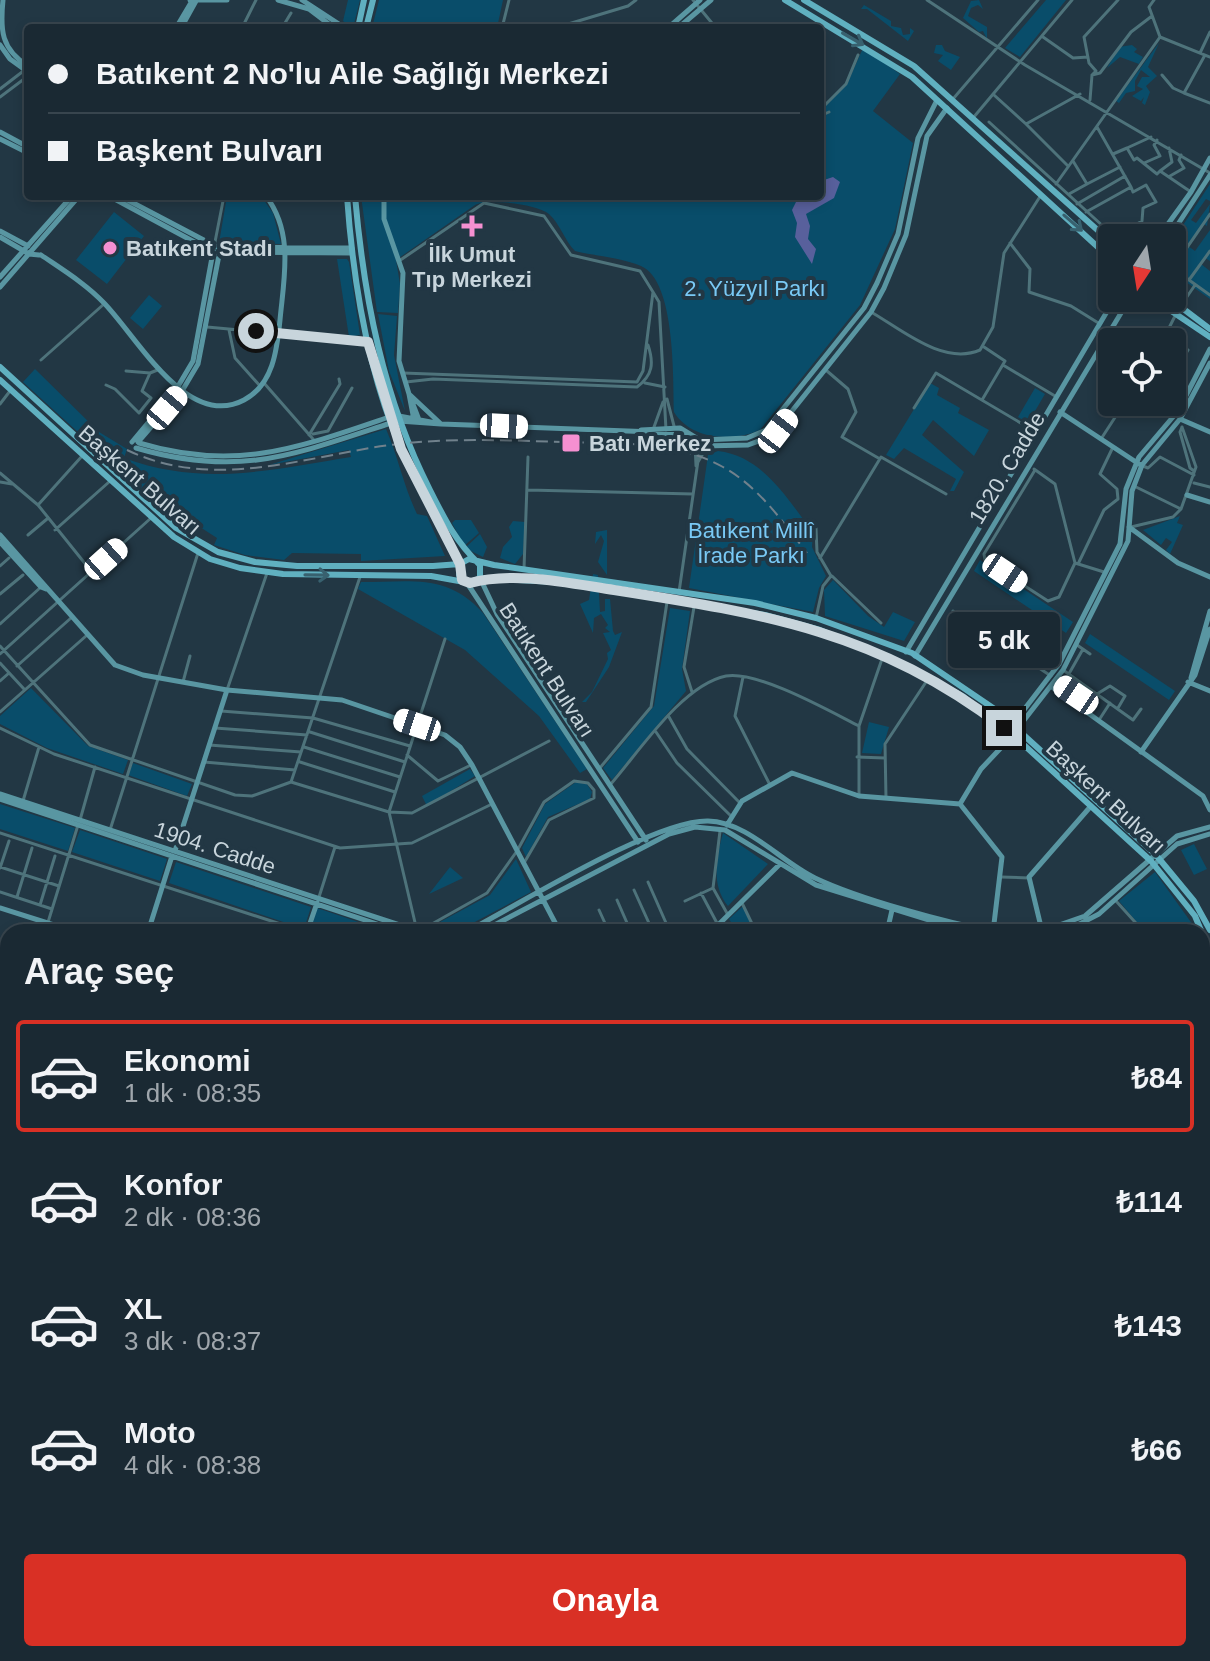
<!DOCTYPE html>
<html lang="tr">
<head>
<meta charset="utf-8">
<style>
	:root { --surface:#1a2933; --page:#27353f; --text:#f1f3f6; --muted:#9fa6ac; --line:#38454e; --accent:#d93025 }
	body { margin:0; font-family:Helvetica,sans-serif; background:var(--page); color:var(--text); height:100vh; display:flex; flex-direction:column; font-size:30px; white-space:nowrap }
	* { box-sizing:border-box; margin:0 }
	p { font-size:26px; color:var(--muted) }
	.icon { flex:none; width:44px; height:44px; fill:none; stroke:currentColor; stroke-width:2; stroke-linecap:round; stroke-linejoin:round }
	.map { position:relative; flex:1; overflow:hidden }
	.drawer { position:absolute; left:0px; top:924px; width:1210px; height:738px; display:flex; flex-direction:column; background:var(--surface); border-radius:24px 24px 0 0; box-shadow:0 4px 12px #0003,0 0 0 2px var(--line) }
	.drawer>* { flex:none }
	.banner { position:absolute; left:24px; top:24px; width:800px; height:176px; border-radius:8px; box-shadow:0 4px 12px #0003,0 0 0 2px var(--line); display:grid; align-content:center; height:176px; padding:0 24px; background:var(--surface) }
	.needle { width:52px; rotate:192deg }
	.controls { position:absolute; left:1098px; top:224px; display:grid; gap:16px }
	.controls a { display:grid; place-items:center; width:88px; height:88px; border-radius:8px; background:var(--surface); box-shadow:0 4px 12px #0003,0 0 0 2px var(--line); font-size:40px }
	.end { position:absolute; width:36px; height:36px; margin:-18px; border:10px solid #c8d5dc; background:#111; box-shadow:0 0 0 4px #111 }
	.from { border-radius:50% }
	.bubble { position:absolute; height:56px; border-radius:8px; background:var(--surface); box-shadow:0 4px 12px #0003,0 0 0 2px var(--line); font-size:26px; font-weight:700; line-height:56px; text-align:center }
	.car { position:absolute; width:24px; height:48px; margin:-24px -12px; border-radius:10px; box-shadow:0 0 6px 2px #0007; background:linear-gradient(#fff 24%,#345 0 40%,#fff 0 76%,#345 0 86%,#fff 0) }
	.banner b { display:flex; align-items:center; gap:28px; height:76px; font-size:30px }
	.banner b+b { border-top:2px solid var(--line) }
	.banner i { width:20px; height:20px; background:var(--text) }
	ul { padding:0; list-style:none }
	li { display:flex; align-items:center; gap:24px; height:112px; margin:0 16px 12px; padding:0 8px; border:4px solid transparent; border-radius:8px }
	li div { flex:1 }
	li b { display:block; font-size:30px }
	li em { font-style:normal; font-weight:700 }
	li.active { border-color:var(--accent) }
	li>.icon { width:72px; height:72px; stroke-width:1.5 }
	h2 { padding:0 24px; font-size:36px; line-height:96px }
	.cta { display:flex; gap:16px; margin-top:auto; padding:16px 24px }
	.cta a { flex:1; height:92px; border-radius:8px; background:var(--accent); color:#fff; font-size:32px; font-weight:700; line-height:92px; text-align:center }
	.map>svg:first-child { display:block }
	.green { fill:#094d6a }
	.water { fill:#58609c }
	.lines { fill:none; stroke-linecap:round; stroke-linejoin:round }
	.street { stroke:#4e737b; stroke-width:3 }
	.secondary { stroke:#5996a2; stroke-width:5 }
	.primary { stroke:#60b0c0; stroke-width:6 }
	.rail { stroke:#70818c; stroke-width:2; stroke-dasharray:12 6; stroke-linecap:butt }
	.oneway { stroke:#38616f }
	.route { stroke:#c8d5dc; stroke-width:10 }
	.poi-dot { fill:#f590d1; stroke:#223744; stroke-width:3 }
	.labels { text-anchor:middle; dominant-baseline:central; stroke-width:8; stroke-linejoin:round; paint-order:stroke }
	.poi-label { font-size:22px; font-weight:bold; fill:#c8d5dc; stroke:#223744; text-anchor:start }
	.park-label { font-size:22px; fill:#79c9f5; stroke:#223744 }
	.street-label { font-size:22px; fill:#c8d5dc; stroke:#223744 }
</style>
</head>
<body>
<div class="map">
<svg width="1210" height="1661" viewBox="0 0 1210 1661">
	<rect width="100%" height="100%" fill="#223744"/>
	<path class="green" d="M348,0H360L353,28L343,21Z
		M379,0H503L497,28H372Z
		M979,0L983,9L978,5L971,8L968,16L987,27V39L983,31L979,32L963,18L971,1Z
		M1046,0H1066L1020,57L1005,48Z
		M864,5L891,21V26L901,28L903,35L910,34V28L914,31L908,41L867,9H861Z
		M1159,43L1148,67L1157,76L1146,86L1150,92L1145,105L1142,103L1144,97L1141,101L1132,96L1143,89L1137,86L1142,77H1150L1141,70L1135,81V91L1126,93L1119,103L1116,101Z
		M936,45H942L945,51L960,57L951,70L938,61L943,55L934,53Z
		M1132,45L1137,49L1134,52L1143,57L1139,64L1120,57L1107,68L1119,47Z
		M863,48L900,74L873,111L913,143L895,229L860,305L760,430C732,442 691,440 674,412C673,380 676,281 641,266C622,258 596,256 575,251C565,241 560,224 549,214C537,204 488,198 475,205L396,260L400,284L398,313L377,312L361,196H820V109L847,84Z
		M1210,184V201L1206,199L1191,220L1196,223L1210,204L1207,226L1204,224L1188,246L1195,251L1210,230V261L1205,258L1201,264L1210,271V299L1172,272V261L1185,243L1180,239L1172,250V242Z
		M227,196H261L273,213L281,244L219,243Z
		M114,212L144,236L107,284L76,260Z
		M337,259H347L349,262L360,335L349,337Z
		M149,295L162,306L143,329L130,318Z
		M378,314L397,316L394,355L405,411L389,371Z
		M35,369L99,432L127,449L124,458C203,487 270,470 351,457L349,450L269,465L386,429C399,459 403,485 417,514L427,516L445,556L361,561V554L292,553L284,560L245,555L214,545L217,538L189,520L180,525L23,382Z
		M930,383L939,388L937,395L960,408L958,413L989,430L974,456L933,420L922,435L964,472L954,491H950L956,479L904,448L894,459L886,455Z
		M1035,388L1045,394L1028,423L1018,417Z
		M718,451C763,456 787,499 813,532L812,547L826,576L819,588L813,612L689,588L708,455Z
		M1180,516L1177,523L1183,525L1170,554L1166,550L1172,542L1166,538L1161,545L1143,530Z
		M455,520H471L479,533L464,546L452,523Z
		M513,521L525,522L523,554L515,564L500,558L503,547L512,537L509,527Z
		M607,530V575L598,562L604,541L601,535L595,544L596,532Z
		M480,534L487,547L483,557L465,548Z
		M980,560L1073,622L1066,633L974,571Z
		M593,574L598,575L600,612L605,611V599H610L613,631L615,635L622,632L609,667L586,702H582L592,692L608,659L607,653L611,650L603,633L610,632L605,628L608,625L601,614L594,618L593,633L580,604L589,600Z
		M833,580L868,616L884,627L893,612L915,622L904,641L825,616L824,590Z
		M361,582C411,582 448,573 483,613L587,769L580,773L539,716L465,650L358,589Z
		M670,608L690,611L682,669L686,691L612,780L603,768L654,706Z
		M1090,634L1175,691L1169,700L1085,643Z
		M31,688L88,746L128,760L123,774L47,748L0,724V716Z
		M869,722L889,727L881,754L862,753Z
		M133,763L192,784L187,796L128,775Z
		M470,769L475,776L427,806L422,796Z
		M576,782L587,784L592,792L590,799L548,817L526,857L522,848L545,804Z
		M0,804L75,828L68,851L0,829Z
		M80,830L167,859L160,881L72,852Z
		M723,833L768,864L728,906C711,885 716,859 723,833Z
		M1194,844L1207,869L1194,875L1181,850Z
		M516,859L531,892L456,932L427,929L490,895Z
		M176,862L311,907L304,929L169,883Z
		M450,867L463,878L429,894Z
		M1155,872L1198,932H1145L1119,901Z
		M743,906L755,932H737L729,919Z
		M317,908L388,932H327L311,927Z
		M1,976L8,977V1050L0,1054Z
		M8,1232V1281L0,1304V1254Z"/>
	<path class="water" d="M833,177L840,182L834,198L806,214L810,226L808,239L816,249L812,264L795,237L797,223L792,210L796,202L820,196L824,180Z"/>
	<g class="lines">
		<path class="street" d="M693,0L716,28
			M927,0L1025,65L1210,173
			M1154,0L1149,7L1160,37L1210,57
			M242,28L256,0
			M282,28L291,13
			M299,28L322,25
			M502,28L509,0
			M555,28L628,6L636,0
			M1043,37L1073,58L1088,57
			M1200,53L1210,32
			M1205,55L1184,93L1210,103
			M1092,75L1100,73L1131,32L1152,16
			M1162,75L1173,88L1184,93
			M0,89L26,69
			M994,95L1026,124L1080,94
			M0,97L28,76
			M953,99L1038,0
			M1090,100L1092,75L1096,71L1089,63L1084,37L1118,0
			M820,110L846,84L858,55
			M820,116L829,112
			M973,118L1072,0
			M989,122L1116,238
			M1026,124L1068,166
			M1151,137L1127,148L1134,160L1137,158L1157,174L1160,171L1191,192
			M1113,154L1127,148
			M1073,161L1087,184L1120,167
			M1144,163L1160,156L1154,145L1157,140
			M1160,171L1172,162L1169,148
			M1170,176L1184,168L1179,160L1181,155
			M1056,184L1160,37
			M1069,194L1087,184
			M1077,204L1125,176
			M1086,212L1131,187L1097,127
			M1115,237L1142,221L1143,208L1156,202L1146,185L1133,192L1131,187
			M1010,243L1030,269L1029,292L1071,306L1100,324
			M214,247L224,196
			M1210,251L1189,280L1210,295
			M399,261L484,203L544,216L571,255L640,271L653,292L643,371L637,382L403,373
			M1189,280L1173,268L1210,214
			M653,292L659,302L666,430
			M1182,304L1195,285
			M871,312C901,329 943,366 980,350L993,327L1004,253L1041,195
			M207,327L368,342
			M229,330L235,358L261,387
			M1165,335L1188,350L1172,377
			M1162,342L1176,314
			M1105,352L1112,356
			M41,360L104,304
			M1003,365L1055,396
			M126,371L150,373
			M827,371L848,389L856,412L842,437L880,459
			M406,382L433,379L637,387C653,375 654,363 648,345
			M264,383L313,439
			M645,383L665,387
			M106,385L115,389L139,413L151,398L142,391L150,373L160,369
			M667,399L674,426
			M1172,399L1183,404
			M982,400L1005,361L984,347
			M0,404L10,391
			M914,408L936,373L1036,432
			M654,427L663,402
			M1182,427L1180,432L1190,468L1194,471
			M313,434L328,431L352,388
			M309,435L340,384L339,379
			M1101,439L1125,402
			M695,444L696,466
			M698,462L706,448
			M1143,466L1148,468L1160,457L1194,475
			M1034,469L1055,484L1075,563
			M1035,470L984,554L985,560L1048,601L1059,597L1075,563L1104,572
			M0,473L38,505L91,571
			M0,482L12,484
			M1194,483L1210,487
			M1134,486L1181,509L1196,467L1182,427
			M528,490L693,494
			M38,505L83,455
			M1131,527L1173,517L1181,509
			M816,528L817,552L831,576L823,586L816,618
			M55,530L109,482
			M28,535L47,519
			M820,558L881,457L946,494
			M1079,562L1104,510L1118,499L1117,489L1100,474L1113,447
			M0,566L9,558
			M524,569L528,457
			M832,576L881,623
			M679,592L700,447
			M0,594L23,575
			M953,611L1051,676
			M0,624L41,587
			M1077,645L1090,654
			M0,646L90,745L235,795L252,796L291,782L389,812L412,813L549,741
			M1083,649L1062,686L1090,704L1097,694L1110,686L1125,696L1118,708
			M0,654L151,518
			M0,663L24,689
			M17,666L71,618
			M1063,670L1133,720L1141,709
			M743,677L735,716L769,783
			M0,681L9,673
			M183,682L190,656
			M227,690L267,573
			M692,692L684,667L694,607
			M221,711L313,718L410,746
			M0,712L86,636
			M669,717L687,749L740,803
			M1099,720L1110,703
			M0,728L54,754L340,848L412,843L492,804
			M215,728L307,735
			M310,732L405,762
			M656,732L677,763L732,817
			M209,745L301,752
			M304,747L400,777
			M407,755L438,781L471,765
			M857,757L885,758
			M204,762L295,770
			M300,762L395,792
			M599,769L651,707L667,602
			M291,782L360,577
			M610,785C639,752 682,685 726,676C757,670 831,712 859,726
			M859,796V726L883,656
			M886,798L885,744L928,679
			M23,801L39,747
			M80,820L95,767
			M110,830L198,553
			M720,831L713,888L728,915
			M0,833L305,932
			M0,867L59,886
			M0,868L9,841
			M1001,877L1029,878
			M648,882L670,932
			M634,890L653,932
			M0,892L52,909
			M701,893L718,925
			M17,897L32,848
			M319,897L335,847
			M617,900L631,932
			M685,901L713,888
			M1116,901L1144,932
			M742,903L756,932
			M40,905L55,856
			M599,910L609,932
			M423,929L487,893L517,851L544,802L574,781L588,783L594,790V798L549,820L524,863
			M417,931L389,812L445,639
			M45,932L78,825
			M0,973L8,974
			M1202,993L1210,990
			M1202,1191L1210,1194
			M0,1192L8,1195
			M1202,1224L1210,1226
			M0,1262L8,1241
			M0,1298L8,1274
			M1202,1416L1210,1417
			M0,1427L8,1405
			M0,1456L8,1457
			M1202,1459L1210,1461
			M1202,1492L1210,1479
			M1202,1536L1210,1541
			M0,1547L8,1550
			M1202,1552L1210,1556
			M1202,1558L1210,1563
			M148,1654L154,1661
			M754,1654L781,1661
			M11,1661L13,1654
			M78,1661L81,1654
			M472,1661L473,1654
			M538,1661L539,1654
			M746,1661L748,1654
			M822,1661L823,1654
			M1070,1661L1072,1654
			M1170,1661L1173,1654"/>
		<path class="secondary" d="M3,0C0,30 1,49 28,66
			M190,0H227
			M278,0L309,9L334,28
			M302,0L345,28
			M176,28L192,1
			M181,28L196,1
			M668,28L700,0
			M678,28L711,0
			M0,45L10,59L28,72
			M0,132L28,147
			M0,139L28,153
			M109,196L213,252L352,253
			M120,196L217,247L352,248
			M384,196V219L403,273L399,361L409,394L441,424L654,432L685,436L694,443
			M0,231L28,246
			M0,237L29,254L39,255
			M1158,238L1191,192L1210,158
			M1169,238L1210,175
			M41,255C63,270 86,284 104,303C138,338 187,430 244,400C273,385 277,350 280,320C284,277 294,233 266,196
			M0,277L72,196
			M0,287L79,196
			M1060,412L1139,464
			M399,416L441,424L399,421
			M1180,419L1210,432
			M414,420L409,394L419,420
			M641,430L680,428L698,439
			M694.5 443a4.5 4.5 0 1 1 9 0a4.5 4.5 0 1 1-9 0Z
			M702,440L747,438L766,430L864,308L877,283L898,234L918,138L937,100
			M132,442L177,388L193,361L213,252
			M138,442L182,391L198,364L220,250
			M139,443C235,472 298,448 389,417
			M702,446L748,445L772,436L871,312L884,288L906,235L927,136L947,108
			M136,448C239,478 293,455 391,423
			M1187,495L1210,502
			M1129,527L1178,563L1210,577
			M0,535L115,665L143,675L227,690L342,700L445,735L460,747L472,765L560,932
			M0,542L41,587L46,589
			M480,578L497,614L646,840
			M467,583L638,842
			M906,652L1115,298
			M915,656L1130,298
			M1191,678L1210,611
			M1188,682L1210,691
			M1052,687L1203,796L1210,810
			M1013,724L1059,664L1120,544L1126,489L1139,457L1178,411L1210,349
			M1018,728L1063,670L1128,541L1132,491L1142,465L1180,419L1210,363
			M1141,752L1195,675L1210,629
			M0,794L421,932
			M0,799L401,932
			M960,804L981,769L1013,735
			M727,825L742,801L792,773L859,796L960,804L1002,857L993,932
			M175,851L227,690
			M0,908L76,932
			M1042,931L1029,877L1091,806
			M148,932L172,856
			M307,932L317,903
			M466,932C520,904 654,820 708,821C748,822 781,862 815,878C859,899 947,923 996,932
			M481,932L669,834L695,827L725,830L816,885L968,932
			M711,932L780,864
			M887,932L892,910
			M1039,932L1085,916L1177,836L1210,827
			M1064,932L1099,914L1177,844L1210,834
			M0,1058L8,1055
			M0,1066L8,1062
			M0,1172L8,1176
			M1202,1306L1210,1340
			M1202,1365L1210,1364
			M1203,1490L1210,1493
			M1202,1647L1210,1650
			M607,1654L635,1661
			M208,1661L210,1654
			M293,1661L295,1654
			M301,1661L303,1654
			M386,1661L387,1654
			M587,1661L589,1654
			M687,1661L689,1654
			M694,1661L696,1654"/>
		<path class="primary" d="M785,0L912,77L1112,260
			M804,0L914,66L1112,243
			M358,28L364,0
			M366,28L373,0
			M347,196C353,281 367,370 401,449C418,488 441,526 460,564L459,575L463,581
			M355,196C364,298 383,398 430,490C445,520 456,542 480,565V578
			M1152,298L1210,337
			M1169,298L1210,329
			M0,367L176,528L218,552L255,562L297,566H433L460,564L469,559L494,565L755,603L816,618L912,653L996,710L1156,855L1194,901L1210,930
			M0,380L174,537L210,559L240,568L283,574L431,576L470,583L480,578
			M480,578L556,582L765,615L820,630L910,668L964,697L1013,735L1151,861L1195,916L1210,952
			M0,1329L8,1332
			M0,1346L8,1349
			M873,1654L898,1661
			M926,1654L951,1661"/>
		<path class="rail" d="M127,450C206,488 289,462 370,448C434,437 499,440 563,442C617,444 675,440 723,467C759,487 782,521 807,553"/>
	</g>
	<defs><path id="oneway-shaft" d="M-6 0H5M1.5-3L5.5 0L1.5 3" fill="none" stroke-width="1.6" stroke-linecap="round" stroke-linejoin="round" transform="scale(2)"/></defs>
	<g class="oneway">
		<use href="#oneway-shaft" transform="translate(853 39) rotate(30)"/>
		<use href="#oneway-shaft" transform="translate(1073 223) rotate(41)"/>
		<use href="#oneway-shaft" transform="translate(317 575) rotate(1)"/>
	</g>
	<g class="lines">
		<path class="route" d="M256,331L368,342L401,449L460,564L462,580L470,583C514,571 568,583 614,590C767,614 878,632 1004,728"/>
	</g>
	<g class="poi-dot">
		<path d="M468 214h8v8h8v8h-8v8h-8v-8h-8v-8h8z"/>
		<circle cx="110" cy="248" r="8"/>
		<rect x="561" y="433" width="20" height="20" rx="4"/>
	</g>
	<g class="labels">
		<g class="poi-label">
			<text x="126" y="248">Batıkent Stadı</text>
			<text x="472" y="254" text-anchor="middle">İlk Umut<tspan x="472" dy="25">Tıp Merkezi</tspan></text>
			<text x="589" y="443">Batı Merkez</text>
		</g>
		<g class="park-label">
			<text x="755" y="288">2. Yüzyıl Parkı</text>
			<text x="751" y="530">Batıkent Millî<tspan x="751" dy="25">İrade Parkı</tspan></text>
		</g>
		<g class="street-label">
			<text transform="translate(1007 468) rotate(-59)">1820. Cadde</text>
			<text transform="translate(140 480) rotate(41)">Başkent Bulvarı</text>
			<text transform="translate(547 670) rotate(57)">Batıkent Bulvarı</text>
			<text transform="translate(1106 797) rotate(43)">Başkent Bulvarı</text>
			<text transform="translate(215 848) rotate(18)">1904. Cadde</text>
		</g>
	</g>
</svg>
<div class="controls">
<a><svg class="needle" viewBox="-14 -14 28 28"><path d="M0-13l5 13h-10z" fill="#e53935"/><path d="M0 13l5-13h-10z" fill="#9fa6ac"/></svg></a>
<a><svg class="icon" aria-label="locate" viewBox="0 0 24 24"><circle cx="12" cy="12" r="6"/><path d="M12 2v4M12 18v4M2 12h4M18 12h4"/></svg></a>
</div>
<i class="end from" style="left:256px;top:331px"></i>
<i class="end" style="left:1004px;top:728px"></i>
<div class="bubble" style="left:948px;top:612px;width:112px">5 dk</div>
<i class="car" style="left:167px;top:408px;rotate:40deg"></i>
<i class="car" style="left:504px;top:426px;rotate:93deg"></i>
<i class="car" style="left:778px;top:431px;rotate:38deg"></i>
<i class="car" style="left:106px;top:559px;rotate:48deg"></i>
<i class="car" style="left:1005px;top:573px;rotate:124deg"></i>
<i class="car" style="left:1076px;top:695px;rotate:304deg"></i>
<i class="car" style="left:417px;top:725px;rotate:288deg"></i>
<div class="banner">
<b><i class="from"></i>Batıkent 2 No'lu Aile Sağlığı Merkezi</b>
<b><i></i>Başkent Bulvarı</b>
</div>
<section class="drawer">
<h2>Araç seç</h2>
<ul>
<li class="active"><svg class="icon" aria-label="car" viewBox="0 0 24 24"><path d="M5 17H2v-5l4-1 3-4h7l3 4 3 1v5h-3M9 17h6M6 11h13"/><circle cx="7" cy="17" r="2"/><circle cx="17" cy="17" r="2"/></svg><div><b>Ekonomi</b><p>1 dk · 08:35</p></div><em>₺84</em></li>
<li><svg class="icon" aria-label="car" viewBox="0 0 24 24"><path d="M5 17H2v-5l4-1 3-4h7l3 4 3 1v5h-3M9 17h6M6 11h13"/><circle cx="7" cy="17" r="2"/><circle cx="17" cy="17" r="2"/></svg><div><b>Konfor</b><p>2 dk · 08:36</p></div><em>₺114</em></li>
<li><svg class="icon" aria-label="car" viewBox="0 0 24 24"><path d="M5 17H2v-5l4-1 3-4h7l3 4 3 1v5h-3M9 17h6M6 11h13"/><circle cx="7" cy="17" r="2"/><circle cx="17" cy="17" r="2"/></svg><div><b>XL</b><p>3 dk · 08:37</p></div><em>₺143</em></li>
<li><svg class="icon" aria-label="car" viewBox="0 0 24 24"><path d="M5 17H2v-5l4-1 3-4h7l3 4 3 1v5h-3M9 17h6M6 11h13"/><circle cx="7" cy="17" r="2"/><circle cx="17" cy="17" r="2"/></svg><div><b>Moto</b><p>4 dk · 08:38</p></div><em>₺66</em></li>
</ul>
<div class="cta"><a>Onayla</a></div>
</section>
</div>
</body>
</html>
